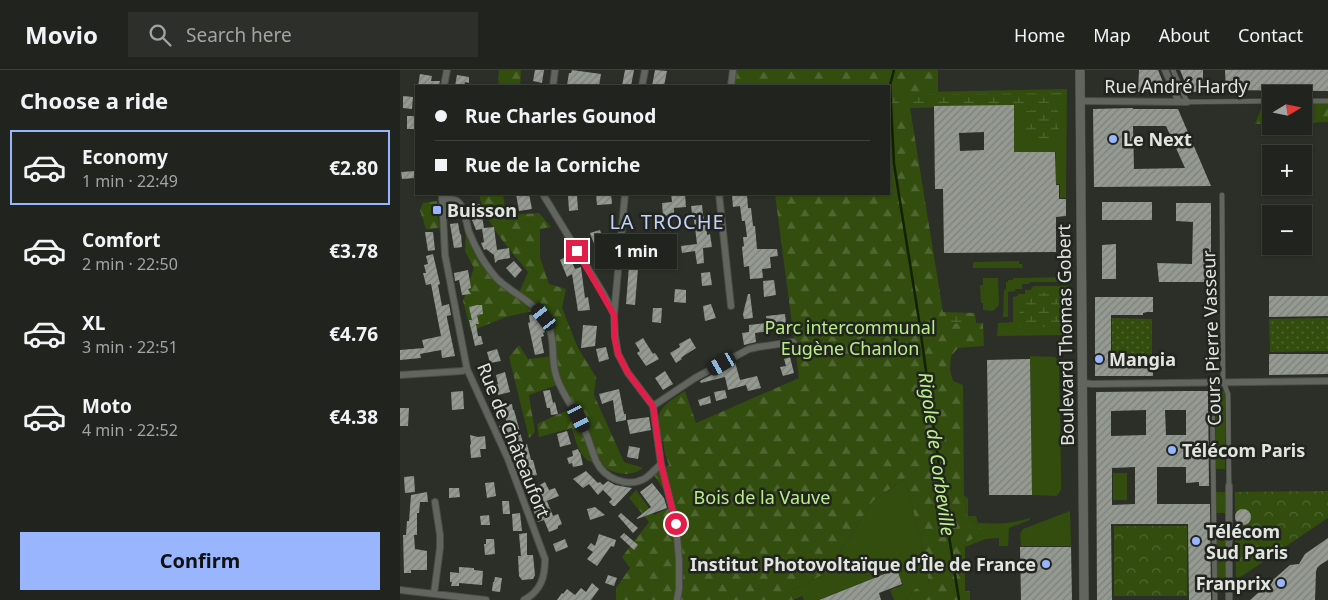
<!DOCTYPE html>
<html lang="en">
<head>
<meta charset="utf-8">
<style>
	:root { --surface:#20231e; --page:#2d2f2b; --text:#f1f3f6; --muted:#a2a4a4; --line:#3d403c; --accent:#99b5fd }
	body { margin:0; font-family:"Noto Sans",sans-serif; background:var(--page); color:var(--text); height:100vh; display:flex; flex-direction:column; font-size:19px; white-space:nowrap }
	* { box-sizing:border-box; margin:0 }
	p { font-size:16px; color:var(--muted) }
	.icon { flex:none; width:28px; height:28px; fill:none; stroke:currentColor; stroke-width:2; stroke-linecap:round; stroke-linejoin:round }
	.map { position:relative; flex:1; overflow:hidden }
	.drawer { display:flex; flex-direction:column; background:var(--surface); width:400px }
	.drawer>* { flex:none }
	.guide { position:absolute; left:15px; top:15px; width:475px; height:110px; border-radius:0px; box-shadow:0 1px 4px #0004,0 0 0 1px var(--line); display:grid; align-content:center; height:110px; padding:0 20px; background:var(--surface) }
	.needle { width:32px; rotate:80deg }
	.buttons { position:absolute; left:862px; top:15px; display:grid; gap:10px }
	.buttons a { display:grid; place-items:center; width:50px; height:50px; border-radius:0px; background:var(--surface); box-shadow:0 1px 4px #0004,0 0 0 1px var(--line); font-size:25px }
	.end { position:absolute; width:22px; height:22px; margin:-11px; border:6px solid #e11d48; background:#fff; box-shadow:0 0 0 2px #fff }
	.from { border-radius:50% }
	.bubble { position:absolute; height:35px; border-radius:0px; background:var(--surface); box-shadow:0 1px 4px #0004,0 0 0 1px var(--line); font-size:16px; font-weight:700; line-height:35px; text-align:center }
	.car { position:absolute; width:15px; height:30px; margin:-15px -8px; border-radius:6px; box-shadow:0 0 4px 1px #0007; background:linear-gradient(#222 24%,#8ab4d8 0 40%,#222 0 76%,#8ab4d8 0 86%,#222 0) }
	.guide b { display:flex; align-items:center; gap:18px; height:48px; font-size:19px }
	.guide b+b { border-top:1px solid var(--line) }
	.guide i { width:12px; height:12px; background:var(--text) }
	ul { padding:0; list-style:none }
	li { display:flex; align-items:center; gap:15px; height:75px; margin:0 10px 8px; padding:0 10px; border:2px solid transparent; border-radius:0px }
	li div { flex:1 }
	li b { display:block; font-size:19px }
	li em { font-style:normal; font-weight:700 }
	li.current { border-color:var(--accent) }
	li>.icon { width:45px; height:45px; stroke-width:1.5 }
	h2 { padding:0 20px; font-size:22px; line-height:60px }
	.primary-button { display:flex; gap:10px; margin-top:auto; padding:10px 20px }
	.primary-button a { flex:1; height:58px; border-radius:0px; background:var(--accent); color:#111; font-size:20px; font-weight:700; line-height:58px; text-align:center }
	header { display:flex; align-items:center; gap:30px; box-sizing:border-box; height:70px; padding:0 25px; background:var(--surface); border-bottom:1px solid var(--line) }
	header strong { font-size:24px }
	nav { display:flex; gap:28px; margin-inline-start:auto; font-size:18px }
	.search { width:350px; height:45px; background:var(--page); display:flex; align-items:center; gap:12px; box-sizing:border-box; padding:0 18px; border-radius:0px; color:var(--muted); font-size:19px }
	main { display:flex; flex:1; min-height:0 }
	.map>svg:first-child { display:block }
	.grass { fill:#324d0e }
	.forest { fill:url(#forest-firs) }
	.wetland { fill:url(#wetland-marsh) }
	.park { fill:url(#park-crowns) }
	.garden { fill:url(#garden-dots) }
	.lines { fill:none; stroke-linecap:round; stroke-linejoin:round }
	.stream { stroke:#120; stroke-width:2.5 }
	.building { fill:url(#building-hatch); fill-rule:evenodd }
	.pedestrian-casing { stroke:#4a4c47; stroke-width:5.5 }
	.minor-casing { stroke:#4a4c47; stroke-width:8 }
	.secondary-casing { stroke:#4a4c47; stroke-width:10 }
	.pedestrian { stroke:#61655d; stroke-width:4.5 }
	.minor { stroke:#61655d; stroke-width:6 }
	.secondary { stroke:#61655d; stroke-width:9 }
	.route { stroke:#e11d48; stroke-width:6 }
	.poi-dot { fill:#99b5fd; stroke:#22251f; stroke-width:2 }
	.labels { text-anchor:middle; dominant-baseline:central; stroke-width:5; stroke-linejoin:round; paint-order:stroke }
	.street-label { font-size:18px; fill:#e2e4e0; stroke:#22251f }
	.poi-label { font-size:18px; font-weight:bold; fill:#e2e4e0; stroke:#22251f; text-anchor:start }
	.park-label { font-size:18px; fill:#b9ed86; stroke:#22251f }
	.water-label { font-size:19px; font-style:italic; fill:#bcf089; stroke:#22251f }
	.quarter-label { font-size:20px; letter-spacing:1px; fill:#c0d1fa; stroke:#22251f }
</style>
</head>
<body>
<header>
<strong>Movio</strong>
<div class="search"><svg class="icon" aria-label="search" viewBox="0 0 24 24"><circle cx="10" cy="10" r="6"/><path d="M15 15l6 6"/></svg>Search here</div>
<nav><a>Home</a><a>Map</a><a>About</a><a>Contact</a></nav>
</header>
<main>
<section class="drawer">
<h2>Choose a ride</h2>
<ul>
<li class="current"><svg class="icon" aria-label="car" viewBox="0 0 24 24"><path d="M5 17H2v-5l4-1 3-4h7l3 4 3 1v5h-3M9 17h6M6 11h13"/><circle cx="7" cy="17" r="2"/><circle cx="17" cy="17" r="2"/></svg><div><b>Economy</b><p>1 min · 22:49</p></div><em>€2.80</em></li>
<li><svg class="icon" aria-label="car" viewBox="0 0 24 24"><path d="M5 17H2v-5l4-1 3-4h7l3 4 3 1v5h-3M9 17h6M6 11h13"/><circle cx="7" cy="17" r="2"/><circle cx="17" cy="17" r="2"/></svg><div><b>Comfort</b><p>2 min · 22:50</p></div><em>€3.78</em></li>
<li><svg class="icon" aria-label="car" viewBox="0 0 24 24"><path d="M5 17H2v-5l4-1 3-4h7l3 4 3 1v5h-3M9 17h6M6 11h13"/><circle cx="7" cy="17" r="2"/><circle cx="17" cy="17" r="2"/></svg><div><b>XL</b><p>3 min · 22:51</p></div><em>€4.76</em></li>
<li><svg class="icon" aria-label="car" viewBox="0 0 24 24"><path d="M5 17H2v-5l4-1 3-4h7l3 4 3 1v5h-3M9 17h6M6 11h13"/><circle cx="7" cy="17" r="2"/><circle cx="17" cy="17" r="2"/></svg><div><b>Moto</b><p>4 min · 22:52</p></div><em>€4.38</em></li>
</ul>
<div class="primary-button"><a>Confirm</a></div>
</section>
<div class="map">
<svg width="928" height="530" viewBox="0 0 928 530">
	<defs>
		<pattern id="forest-firs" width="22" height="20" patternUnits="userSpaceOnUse" patternTransform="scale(1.25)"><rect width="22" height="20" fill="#324d0e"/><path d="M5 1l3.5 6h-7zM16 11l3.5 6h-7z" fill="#4f6631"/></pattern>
		<pattern id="wetland-marsh" width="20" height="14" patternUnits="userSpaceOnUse" patternTransform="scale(1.25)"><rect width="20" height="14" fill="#324d0e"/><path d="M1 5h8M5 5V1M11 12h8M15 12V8" fill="none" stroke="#4f6631"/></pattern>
		<pattern id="park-crowns" width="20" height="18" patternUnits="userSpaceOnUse" patternTransform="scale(1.25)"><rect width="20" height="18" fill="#324d0e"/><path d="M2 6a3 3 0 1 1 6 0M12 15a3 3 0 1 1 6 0" fill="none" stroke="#4f6631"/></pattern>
		<pattern id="garden-dots" width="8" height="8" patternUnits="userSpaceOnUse" patternTransform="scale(1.25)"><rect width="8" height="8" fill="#324d0e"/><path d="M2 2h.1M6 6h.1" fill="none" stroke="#4f6631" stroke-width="1.8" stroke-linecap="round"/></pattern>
		<pattern id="building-hatch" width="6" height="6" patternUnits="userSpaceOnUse" patternTransform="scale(1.25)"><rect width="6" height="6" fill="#949991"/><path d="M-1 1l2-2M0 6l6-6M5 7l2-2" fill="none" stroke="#7c807a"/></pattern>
	</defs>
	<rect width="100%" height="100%" fill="#2b2f28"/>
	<path class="grass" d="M667,19L666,128H660V114H656V82H614V35L518,38L519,22Z
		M619,191V194H622L623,198H573V192Z
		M666,207L665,212H630L629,214H622V219H615V221L608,222V247H603L604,220L606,219V212H608V210H613V208Z
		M583,208H598L599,235L593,241L583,240V233H581L580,215H583Z
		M634,216H669L670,265L597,266L598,253L613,252V227L618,226V224H625V220H631L632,217Z
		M630,286L655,287L659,292L661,400V420L657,426L632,425Z
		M816,321H825V399H816Z
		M713,403H727V430H713Z
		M505,408L525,488L529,516L515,519L506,530H494L490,520L503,515L496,499L418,530H404L402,526L393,530L391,521L426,503L473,431Z
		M816,422H825L826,443H816Z
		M564,426H565L568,429V446H576L578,453C599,454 609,454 630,448V450L609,458L608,476H599V468L586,469L565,477V521H563V475L580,464L579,455L567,446Z
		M670,441L671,476H621L620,464L623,459Z
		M826,453V516H817L816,454Z"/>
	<path class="forest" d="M99,0H121L120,16H99L98,8Z
		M337,0H538V22L519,23L518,38H510L543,242L575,243L576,253H583L584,276L558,278L551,286L550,300L553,311L563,315L564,428L567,446L579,455L581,460L580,464L563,475V521H570V530H506L515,519L529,515L525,488L505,408L473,431L426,503L391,521L393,530H216V518L230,498L222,487L249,452L229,428L236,420L254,445L268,438L267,425L254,405L269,395L265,384L263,371H260C259,364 258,357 258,350C258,336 275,328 285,321L296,353L399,308L375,124H489V16H334Z
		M928,32V52L904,53V34Z
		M862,36H871V54H855Z
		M79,124H103L106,145L139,143L151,157L140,159V187L149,214L166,219L162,238L178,278L196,307L194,325L224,392L243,398C233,406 220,405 209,400C205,398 202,395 199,393C195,392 190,392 187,390C178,382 175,369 172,358L139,367L137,354L170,339L157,315L129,325L135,362L129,368L109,287L119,275L128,289L154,286L151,263L138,240L106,247L71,261L63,231L74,198L65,181L66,160L83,192L118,225L128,202C111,180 84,153 79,124Z
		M37,131L39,158L26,159L20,140L23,133Z"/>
	<path class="wetland" d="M663,23V33L492,36V25Z
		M642,39H655L659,42V61L658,70C645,75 636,70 624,63V46L626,41Z
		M660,222L663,236V255L655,257L619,258L620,232L635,223Z
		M573,246V253L526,254V247Z"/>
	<path class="park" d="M928,421V448L836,510L835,422Z
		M714,456H787V526H714Z"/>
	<path class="garden" d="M712,248L752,249V285H712Z
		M928,248V281L870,282L869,249Z"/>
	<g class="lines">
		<path class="stream" d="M494,0L490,15L494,94L519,250L546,447L559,530"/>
	</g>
	<path class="building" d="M135,0H144L142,13L133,11Z
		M172,0L201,4L199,16L167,15L169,3H171Z
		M225,0H234L231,16H222Z
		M255,0L267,1L264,16H252Z
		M739,0H758L767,22H738Z
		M780,0H803V22H789Z
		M825,0H928V21L826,20Z
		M20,4L32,6L31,11H40L39,16H18Z
		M57,5L69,7V13L65,12L64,16H55Z
		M3,26L13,27L12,39L3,38Z
		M614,35V82H655L656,115H659V129H666V146L656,147V182L544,183L543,119H535L534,36ZM584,62V80L560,81L559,63Z
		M733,38V39H778L811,116L694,117L693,39ZM733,56H766L785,98L734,99Z
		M7,46H16V59H7Z
		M15,101V108L2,109L1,102Z
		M116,124H129L132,139L119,141Z
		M196,124H211L212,134L197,135Z
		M271,124H285L286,137L274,138V145L263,146L262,133L272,132Z
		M347,124L348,138H351L353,156H355L357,179H377L378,186L370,187L371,198L362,199L363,208L350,209L349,196L344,197L342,177L344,176L343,167H347L345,151H342L340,136L333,137L332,125Z
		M168,125H177L178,140L169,141Z
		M702,132H752V150H702Z
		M776,133H811V212H759L757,193L792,194L793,152L776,151Z
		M80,134L84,158L94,157L97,180L109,178L110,188L98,190L95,193L94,185L86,179L84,180L81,173L84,172L82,159L76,160L72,150H73L70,136Z
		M302,135L303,145L304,149H306L307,165L310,164L312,177L303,178L304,193L297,194L295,181L282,183L281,176L297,174L294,150H293L291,136Z
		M58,153L60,164H61L62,177L54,178L50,154Z
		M200,160L205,176L196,179L190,163Z
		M25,162H33L35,180L28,181Z
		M240,166L252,167V180L243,179V173H239Z
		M716,174V209H702V175Z
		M33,184L40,214L38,215L42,236L49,234L51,245L47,246V248L55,286L42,288L41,280L20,284L21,288L0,290V280L24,278L22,270L41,266L31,214L26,215L23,203H26L24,195L28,194L26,186Z
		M169,185L175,199L181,197L185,228L188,227L190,240L178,241L172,204L167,207L160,190Z
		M114,191L122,200L115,208L106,198Z
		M229,196H238V198L235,235L226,234Z
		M68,200L71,218L68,219L71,224L62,225L59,210L55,211L54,203Z
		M310,202L312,215L302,216L301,203Z
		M374,210L376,225L364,227L363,211Z
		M275,219L286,220V233L274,232Z
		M348,224H350L353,248L344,249L343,244Z
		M869,226H928V246L869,247Z
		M695,227H753V242H747L743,243V245H711V288H743V290H747V291H753V306H695Z
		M311,234L316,248L305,251L303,236Z
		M77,235H82L83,244L77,245L79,254H76L78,266H81L83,274L75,276L69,250H72L69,237Z
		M253,238H262L261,253L252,252Z
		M135,244L141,254L145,262L143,263L144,266L141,267L144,283L135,285L128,253L130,252L129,245Z
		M385,244L386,253L377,254L378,260L355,263L356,272L344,275L342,263L349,262V255L367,253L366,246Z
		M183,255L197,256L195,276L181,278Z
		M243,268L253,284L255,283L259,289L246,296L237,283L240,281L235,273Z
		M290,268L296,278L285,285L281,288L282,289L276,293L270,283L280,277L279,274Z
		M206,277L209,289L199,292L196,279Z
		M97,279L101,291L90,293L87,282Z
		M869,284H928V304L869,305Z
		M390,287L394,303L383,306L380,297L386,296L384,289Z
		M630,289L632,425H589L587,290Z
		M335,292L340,310L357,306L361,318L348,321L346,315L328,320L325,307L301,313L300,311Z
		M265,301L273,314L263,320L255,308Z
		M105,302L110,322L98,325L96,315L98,314L96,305Z
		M219,319L224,344H226V350L216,352L213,330L202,334L199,324Z
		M150,320L153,333L155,332L158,344L151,345L150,338H147L143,321Z
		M325,320L327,328L316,331L314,322Z
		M63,321L64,339L52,340L51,322Z
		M786,321H808L809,416H799V412L786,413V397H757V434H810L811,530H789L788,454H711L712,530H697L696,322ZM746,340V365L711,366V341ZM765,340H786V365H766ZM735,397V434L712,435V398Z
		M310,326L311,333L300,336L298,330Z
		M112,334L113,340H114L123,373L108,376L99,356L107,354L103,336Z
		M0,338H9L8,356H0Z
		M249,347L251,360L230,364L227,350Z
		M167,361L171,374L160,377L157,364Z
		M70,365L78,367L85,366L86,379H80L81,387L71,388L70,375L71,374Z
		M127,374L131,390H133L137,405L125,407L124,403L120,404L116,396L122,395L118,377Z
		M229,376L240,378L238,389L227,387Z
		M178,379L179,382H180L183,395L173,397L172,393L169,394L167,388L173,386L172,381Z
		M186,401L198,413L200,412L203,415L208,411L215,415L232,418L215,436H213L209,432L212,429L203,420L198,425L189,414L183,418L173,409Z
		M14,406L15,422L5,423L4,407Z
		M94,412L96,426L87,428L85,413Z
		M145,412L149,420L155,418L159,426L144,432L138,416Z
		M252,413L264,428L267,438L237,449V448L251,437L240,422Z
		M49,418H59L60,427L49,428Z
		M27,422L28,432H20L19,443H17V465H14L15,479L27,481V500H11V503H4L3,465H6L7,451H9L11,425Z
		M102,431H109L110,444H103Z
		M147,431L153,446L158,444L162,454L158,456V458L157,459L149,462L144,450L138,452L132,437Z
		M195,437L205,445L190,450L187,439Z
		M835 447a8 8 0 1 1 16 0a8 8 0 1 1-16 0Z
		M120,443L122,461H113L112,444Z
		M221,443L238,458L233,463L218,446Z
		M89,445L90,455H81L80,446Z
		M127,463V485H133L135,505L133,509L122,510L119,506L118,486H121L119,464Z
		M224,463L238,475L234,480L220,467Z
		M199,464L216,470L214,477L211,476L197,496L187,489L193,482L187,478L191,473L195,476Z
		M928,468V490L920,495L917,498L916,502L915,530H850L890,495L899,494L905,484Z
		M86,469H94L95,484L85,485L84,474H86Z
		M165,469L168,477L156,482L153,474Z
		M620,477H671L672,530H621Z
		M59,497L74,498V500L83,501L82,515L59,513V516H51L52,512H50V502L59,503Z
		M497,499L502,514L479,523L481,530H419Z
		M208,505L217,508L214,516L205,513Z
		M95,507L102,508L100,522L92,521L93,512H94Z
		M192,513L199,519L191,530H157L162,523L163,524L167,519L175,525L181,518L186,522Z"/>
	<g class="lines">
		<defs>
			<path id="pedestrian" d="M773,0L787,32L871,31
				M904,31H928
				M822,125L823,311L828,324L829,416
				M812,311L815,530"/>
			<path id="minor" d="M765,0L779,32
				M44,16L47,0
				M153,16L155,0
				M242,16L245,0
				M331,16L333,0
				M680,31L787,32
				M42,124L45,185L67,299L108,389L145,489C145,507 141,521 124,530
				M144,124V126L203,223L214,244
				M225,124L214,245L215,265L218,284L228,303L253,336
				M319,124L331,236
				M42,129C47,129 52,128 57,131C65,137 66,153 69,162C73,172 79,184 85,193C90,200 95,208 102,213C121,229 140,234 150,260C155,275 151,290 156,305C160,321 175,340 182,355C188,366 191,379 196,391C204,408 226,418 244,409C250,406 255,399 261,394
				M0,305L62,301L67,299
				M682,313L692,314L928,311
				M253,336L261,394L276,454L279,490V519L277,530
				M253,336L295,308L349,279L358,277L393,272
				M829,416V530
				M0,520L86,530
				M34,524L40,478V465L35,432"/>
			<path id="secondary" d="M680,0L684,530"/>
		</defs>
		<use href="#pedestrian" class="pedestrian-casing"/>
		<use href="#minor" class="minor-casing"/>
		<use href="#secondary" class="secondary-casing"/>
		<use href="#pedestrian" class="pedestrian"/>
		<use href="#minor" class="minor"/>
		<use href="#secondary" class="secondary"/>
	</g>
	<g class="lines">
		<path class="route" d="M177,181L214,245V266L218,284L228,303L253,336L261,394L276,454"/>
	</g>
	<g class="poi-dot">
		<circle cx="713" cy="69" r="5"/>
		<rect x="32" y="135" width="10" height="10" rx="2.5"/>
		<circle cx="699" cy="289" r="5"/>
		<circle cx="772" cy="380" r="5"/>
		<circle cx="796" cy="471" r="5"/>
		<circle cx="646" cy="494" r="5"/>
		<circle cx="881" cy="513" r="5"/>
	</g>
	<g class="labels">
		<g class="street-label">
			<text x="776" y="16">Rue André Hardy</text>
			<text transform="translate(665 265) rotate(-91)">Boulevard Thomas Gobert</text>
			<text transform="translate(811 268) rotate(-92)">Cours Pierre Vasseur</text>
			<text transform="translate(114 370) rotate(68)">Rue de Châteaufort</text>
		</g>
		<g class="poi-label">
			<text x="723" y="69">Le Next</text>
			<text x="47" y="140">Buisson</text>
			<text x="709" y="289">Mangia</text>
			<text x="782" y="380">Télécom Paris</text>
			<text x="806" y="461">Télécom<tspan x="806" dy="21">Sud Paris</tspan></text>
			<text x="636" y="494" text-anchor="end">Institut Photovoltaïque d'Île de France</text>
			<text x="871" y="513" text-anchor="end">Franprix</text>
		</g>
		<g class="park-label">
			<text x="450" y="257">Parc intercommunal<tspan x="450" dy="21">Eugène Chanlon</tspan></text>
			<text x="362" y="427">Bois de la Vauve</text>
		</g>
		<g class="water-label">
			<text transform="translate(537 384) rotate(82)">Rigole de Corbeville</text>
		</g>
		<g class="quarter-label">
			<text x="267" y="151">LA TROCHE</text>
		</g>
	</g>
</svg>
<div class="buttons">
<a><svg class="needle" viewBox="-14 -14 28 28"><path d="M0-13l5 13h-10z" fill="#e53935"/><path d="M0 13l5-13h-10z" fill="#a2a4a4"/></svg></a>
<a>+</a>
<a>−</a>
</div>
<i class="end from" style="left:276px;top:454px"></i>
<i class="end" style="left:177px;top:181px"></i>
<div class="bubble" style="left:195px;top:164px;width:82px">1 min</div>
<i class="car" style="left:144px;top:247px;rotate:321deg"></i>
<i class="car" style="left:322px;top:294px;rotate:240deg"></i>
<i class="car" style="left:179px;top:348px;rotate:153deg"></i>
<div class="guide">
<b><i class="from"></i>Rue Charles Gounod</b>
<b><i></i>Rue de la Corniche</b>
</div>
</div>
</main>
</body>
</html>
